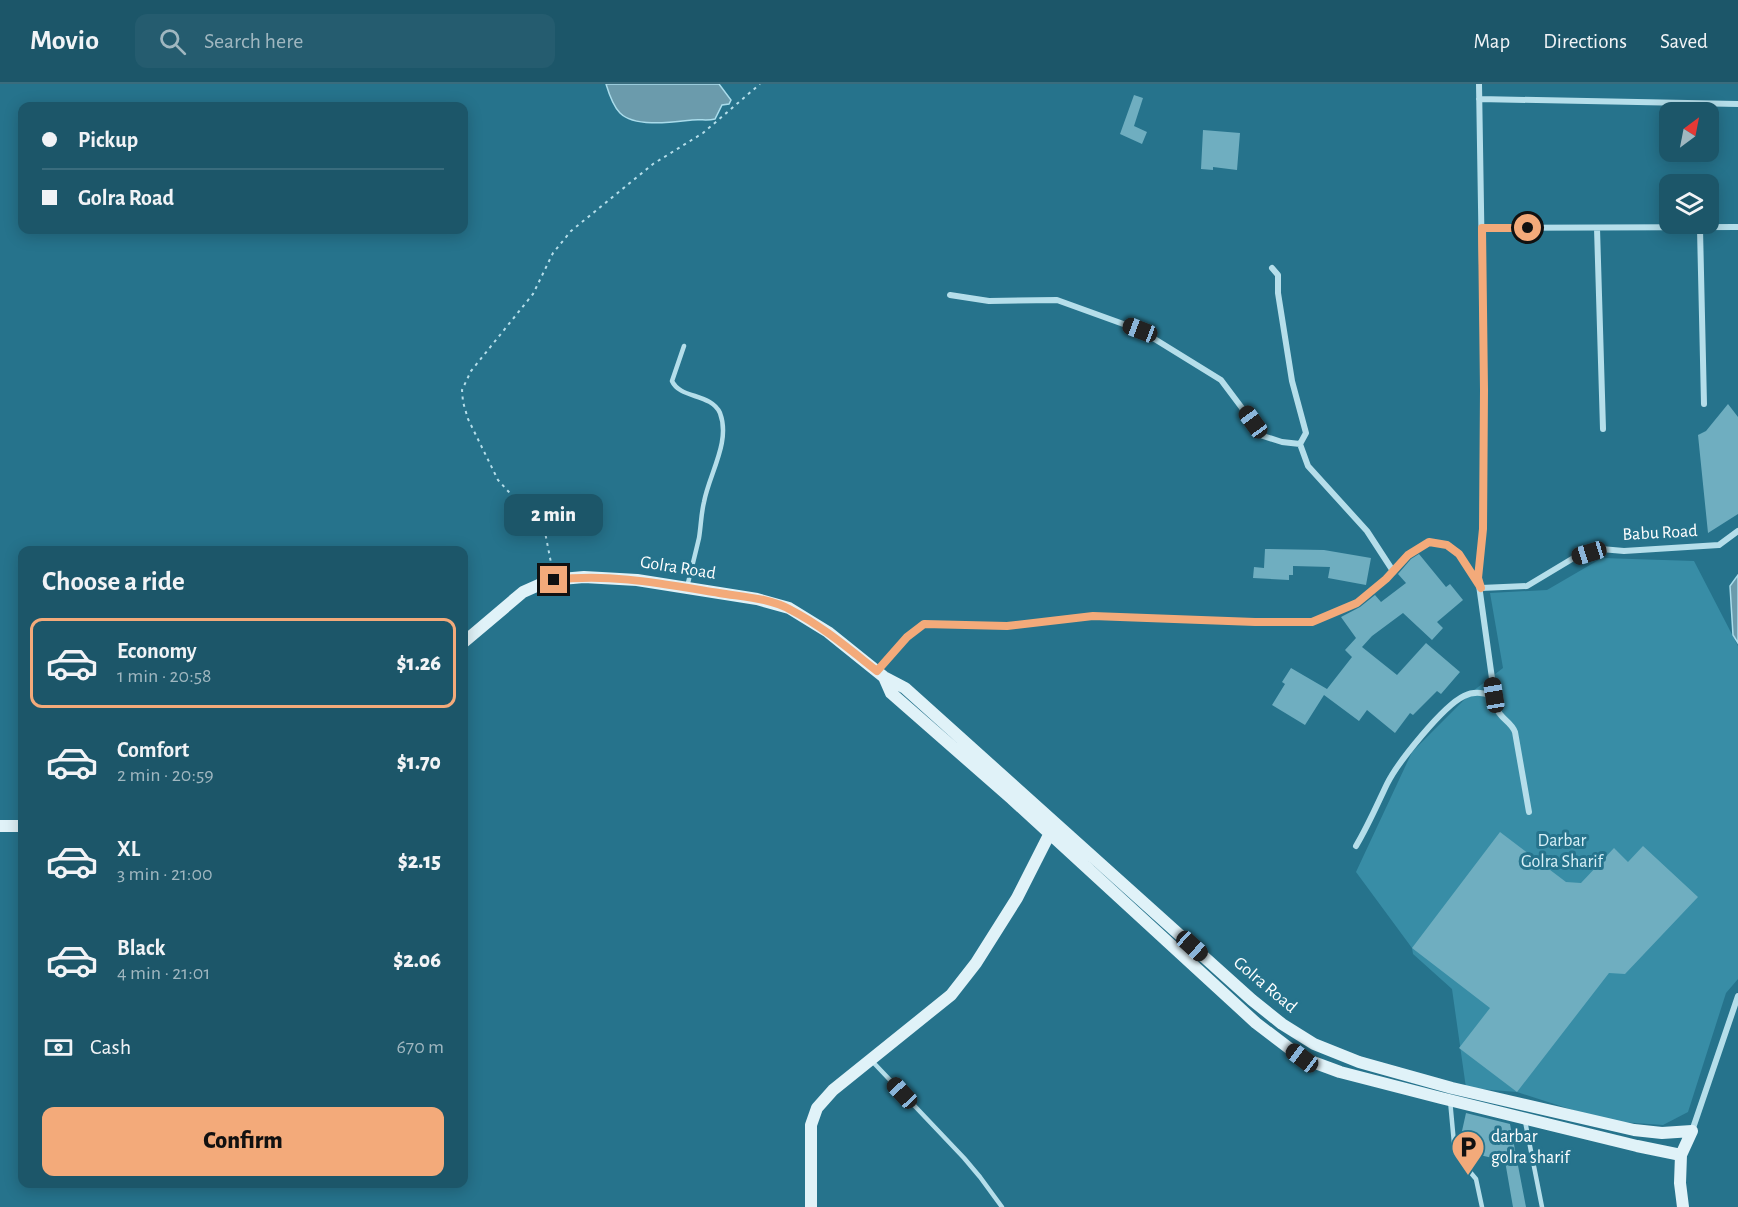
<!DOCTYPE html>
<html lang="en">
<head>
<meta charset="utf-8">
<style>
	:root { --surface:#1c5669; --page:#255c6f; --text:#f1f3f6; --muted:#a0b7c0; --line:#3a6c7d; --accent:#f3aa7a }
	body { margin:0; font-family:"Alegreya Sans",sans-serif; background:var(--page); color:var(--text); height:100vh; display:flex; flex-direction:column; font-size:22px; white-space:nowrap }
	* { box-sizing:border-box; margin:0 }
	p { font-size:20px; color:var(--muted) }
	.icon { flex:none; width:33px; height:33px; fill:none; stroke:currentColor; stroke-width:2; stroke-linecap:round; stroke-linejoin:round }
	.map { position:relative; flex:1; overflow:hidden }
	.sheet { position:absolute; left:18px; top:462px; width:450px; height:642px; display:flex; flex-direction:column; background:var(--surface); border-radius:12px; box-shadow:0 3px 15px #0003 }
	.sheet>* { flex:none }
	.guide { position:absolute; left:18px; top:18px; width:450px; height:132px; border-radius:12px; box-shadow:0 3px 15px #0003; display:grid; align-content:center; height:132px; padding:0 24px; background:var(--surface) }
	.needle { width:39px; rotate:32deg }
	.buttons { position:absolute; left:1659px; top:18px; display:grid; gap:12px }
	.buttons a { display:grid; place-items:center; width:60px; height:60px; border-radius:12px; background:var(--surface); box-shadow:0 3px 15px #0003; font-size:30px }
	.end { position:absolute; width:27px; height:27px; margin:-14px; border:8px solid #f3aa7a; background:#111; box-shadow:0 0 0 3px #111 }
	.from { border-radius:50% }
	.bubble { position:absolute; height:42px; border-radius:12px; background:var(--surface); box-shadow:0 3px 15px #0003; font-size:20px; font-weight:800; line-height:42px; text-align:center }
	.car { position:absolute; width:18px; height:36px; margin:-18px -9px; border-radius:8px; box-shadow:0 0 4px 2px #0007; background:linear-gradient(#222 24%,#8ab4d8 0 40%,#222 0 76%,#8ab4d8 0 86%,#222 0) }
	.guide b { display:flex; align-items:center; gap:21px; height:57px; font-size:22px }
	.guide b+b { border-top:2px solid var(--line) }
	.guide i { width:15px; height:15px; background:var(--text) }
	ul { padding:0; list-style:none }
	li { display:flex; align-items:center; gap:18px; height:90px; margin:0 12px 9px; padding:0 12px; border:3px solid transparent; border-radius:12px }
	li div { flex:1 }
	li b { display:block; font-size:22px }
	li em { font-style:normal; font-weight:800 }
	li.on { border-color:var(--accent) }
	li>.icon { width:54px; height:54px; stroke-width:1.5 }
	h2 { padding:0 24px; font-size:27px; line-height:72px }
	.pay { display:flex; align-items:center; gap:15px; height:66px; padding:0 24px; font-size:22px }
	.pay p { margin-inline-start:auto }
	.cta { display:flex; gap:12px; margin-top:auto; padding:12px 24px }
	.cta a { flex:1; height:69px; border-radius:12px; background:var(--accent); color:#111; font-size:24px; font-weight:800; line-height:69px; text-align:center }
	header { display:flex; align-items:center; gap:36px; box-sizing:border-box; height:84px; padding:0 30px; background:var(--surface); border-bottom:2px solid var(--line) }
	header strong { font-size:28px }
	nav { display:flex; gap:33px; margin-inline-start:auto; font-size:21px }
	.search { width:420px; height:54px; background:var(--page); display:flex; align-items:center; gap:15px; box-sizing:border-box; padding:0 21px; border-radius:12px; color:var(--muted); font-size:22px }
	.map>svg:first-child { display:block }
	.green { fill:#388da6 }
	.water { fill:#6b9bac; stroke:#a9dceb; stroke-width:1.5 }
	.building { fill:#6faec0 }
	.lines { fill:none; stroke-linecap:round; stroke-linejoin:round }
	.path { stroke:#b5deea; stroke-width:2; stroke-dasharray:3 4.5; stroke-linecap:butt }
	.lane { stroke:#b5deea; stroke-width:4.5 }
	.street { stroke:#b5deea; stroke-width:6 }
	.secondary { stroke:#e0f2f8; stroke-width:12 }
	.route { stroke:#f3aa7a; stroke-width:8 }
	.labels { text-anchor:middle; dominant-baseline:central; stroke-width:6; stroke-linejoin:round; paint-order:stroke }
	.street-label { font-size:18px; fill:#fff; stroke:#26738c }
	.park-label { font-size:18px; fill:#d9f1f8; stroke:#26738c }
	.poi-label { font-size:18px; fill:#fff; stroke:#26738c; text-anchor:start }
</style>
</head>
<body>
<header>
<strong>Movio</strong>
<div class="search"><svg class="icon" aria-label="search" viewBox="0 0 24 24"><circle cx="10" cy="10" r="6"/><path d="M15 15l6 6"/></svg>Search here</div>
<nav><a>Map</a><a>Directions</a><a>Saved</a></nav>
</header>
<div class="map">
<svg width="1738" height="1123" viewBox="0 0 1738 1123">
	<rect width="100%" height="100%" fill="#26738c"/>
	<path class="green" d="M1602,474L1694,477L1738,562V895L1726,909L1688,1028L1663,1041L1607,1037L1517,1008L1466,1004L1452,905L1413,870L1412,864L1356,788L1412,668L1473,607L1503,584L1490,509L1547,506Z"/>
	<path class="water" d="M606,0H719L731,16L729,20L722,21L715,35C707,37 701,35 692,36C674,38 635,44 620,29C613,22 609,10 606,0Z
		M1738,491V559L1733,551L1730,502Z"/>
	<path class="building" d="M1134,11L1143,14L1134,42L1147,48L1142,60L1120,50Z
		M1203,46L1240,49L1237,86L1213,83V86L1201,85Z
		M1728,320L1738,333V430L1708,449L1698,351L1706,347Z
		M1265,465L1324,466L1371,474L1366,501L1328,494L1330,483L1293,482V491H1289V496L1253,494L1254,483L1264,484Z
		M1419,470L1446,503L1450,500L1463,516L1437,538L1443,544L1432,556L1403,529L1372,552L1362,563L1397,591L1426,559L1460,588L1441,610L1437,607L1413,631L1410,629L1395,649L1367,626L1359,637L1324,611L1305,641L1272,621L1285,600L1282,598L1291,584L1327,605L1352,573L1345,566L1356,554L1341,533L1360,523L1375,511L1381,518L1406,499L1398,490L1411,475Z
		M1500,748L1566,798L1581,799L1614,764L1628,778L1643,762L1698,813L1625,890L1609,889L1517,1008L1459,964L1490,924L1412,864Z
		M1466,1029L1510,1040L1526,1123H1513L1505,1077L1463,1067L1465,1058L1460,1056Z"/>
	<g class="lines">
		<path class="path" d="M552,484L545,448L498,396L468,335L463,318L462,306L471,287L533,210L553,169L571,147L653,80L703,49L760,0"/>
		<path class="lane" d="M684,262L672,297C680,315 711,309 720,329C731,358 709,390 704,418C701,430 701,442 699,454C695,471 691,487 687,503
			M871,976L964,1074L980,1093L1002,1123
			M1450,1016L1455,1070L1476,1095L1482,1123
			M1525,1037L1542,1123"/>
		<path class="street" d="M1479,0L1484,306L1483,445L1478,494L1496,623C1500,635 1511,637 1515,648L1529,728
			M1479,15L1738,20
			M1482,144L1738,143
			M1597,144L1603,345
			M1700,145L1704,320
			M1272,184L1278,191V209L1292,297L1306,349L1300,360L1308,382L1367,447L1393,487
			M950,211L989,217L1057,216L1140,246L1221,296L1263,352L1282,358L1300,360
			M877,587L907,553L924,540L1007,542L1093,532L1255,538H1312L1357,519L1386,495L1408,471L1429,458L1447,461L1459,470L1481,504L1527,502L1577,472L1601,465L1624,467L1719,461L1738,447
			M1356,762C1368,742 1377,721 1387,700C1398,678 1443,622 1464,612C1474,607 1487,608 1495,615
			M1692,1047L1738,912"/>
		<path class="secondary" d="M464,558L523,508L550,496L584,493L637,496L757,515L789,524L828,548L884,593L905,604L1252,916L1282,940L1314,960L1359,978L1452,1004L1634,1046L1662,1049L1692,1047L1681,1071L1680,1099L1683,1123
			M884,593L891,609L1012,715L1256,939L1302,974L1340,988L1441,1014L1637,1062L1681,1071
			M0,742H22
			M811,1123V1041L817,1024L833,1006L951,911L976,879L1017,814L1053,743"/>
	</g>
	<g class="lines">
		<path class="route" d="M554,496C610,489 664,500 719,509C743,513 770,514 791,526C822,542 849,565 877,587L907,553L924,540L1007,542L1093,532L1255,538H1312L1357,519L1386,495L1408,471L1429,458L1447,461L1459,470L1481,504L1478,494L1483,445L1484,306L1482,144H1528"/>
	</g>
	<defs>
		<symbol id="parking-pin" viewBox="-11 -11 22 30"><path d="M0 17L-7.5 6A9.5 9.5 0 1 1 7.5 6Z" fill="#f3aa7a" stroke="#26738c"/><path d="M-3.5-5.5H1a3.5 3.5 0 0 1 0 7H-1V5.5H-3.5ZM-1-3.4V-.6H.8a1.4 1.4 0 0 0 0-2.8Z" fill="#111"/></symbol>
	</defs>
	<g fill-rule="evenodd">
		<use href="#parking-pin" x="1449" y="1044" width="38" height="52"/>
	</g>
	<g class="labels">
		<g class="street-label">
			<text transform="translate(1660 449) rotate(-3)">Babu Road</text>
			<text transform="translate(678 484) rotate(9)">Golra Road</text>
			<text transform="translate(1265 901) rotate(40)">Golra Road</text>
		</g>
		<g class="park-label">
			<text x="1562" y="757">Darbar<tspan x="1562" dy="21">Golra Sharif</tspan></text>
		</g>
		<g class="poi-label">
			<text x="1491" y="1053">darbar<tspan x="1491" dy="21">golra sharif</tspan></text>
		</g>
	</g>
</svg>
<div class="buttons">
<a><svg class="needle" viewBox="-14 -14 28 28"><path d="M0-13l5 13h-10z" fill="#e53935"/><path d="M0 13l5-13h-10z" fill="#a0b7c0"/></svg></a>
<a><svg class="icon" aria-label="layers" viewBox="0 0 24 24"><path d="M12 4l9 5-9 5-9-5zM3 14l9 5 9-5"/></svg></a>
</div>
<i class="end from" style="left:1528px;top:144px"></i>
<i class="end" style="left:554px;top:496px"></i>
<div class="bubble" style="left:504px;top:410px;width:99px">2 min</div>
<i class="car" style="left:1140px;top:246px;rotate:291deg"></i>
<i class="car" style="left:1253px;top:338px;rotate:324deg"></i>
<i class="car" style="left:1589px;top:469px;rotate:253deg"></i>
<i class="car" style="left:1494px;top:611px;rotate:351deg"></i>
<i class="car" style="left:1192px;top:862px;rotate:132deg"></i>
<i class="car" style="left:1302px;top:974px;rotate:307deg"></i>
<i class="car" style="left:902px;top:1009px;rotate:317deg"></i>
<div class="guide">
<b><i class="from"></i>Pickup</b>
<b><i></i>Golra Road</b>
</div>
<section class="sheet">
<h2>Choose a ride</h2>
<ul>
<li class="on"><svg class="icon" aria-label="car" viewBox="0 0 24 24"><path d="M5 17H2v-5l4-1 3-4h7l3 4 3 1v5h-3M9 17h6M6 11h13"/><circle cx="7" cy="17" r="2"/><circle cx="17" cy="17" r="2"/></svg><div><b>Economy</b><p>1 min · 20:58</p></div><em>$1.26</em></li>
<li><svg class="icon" aria-label="car" viewBox="0 0 24 24"><path d="M5 17H2v-5l4-1 3-4h7l3 4 3 1v5h-3M9 17h6M6 11h13"/><circle cx="7" cy="17" r="2"/><circle cx="17" cy="17" r="2"/></svg><div><b>Comfort</b><p>2 min · 20:59</p></div><em>$1.70</em></li>
<li><svg class="icon" aria-label="car" viewBox="0 0 24 24"><path d="M5 17H2v-5l4-1 3-4h7l3 4 3 1v5h-3M9 17h6M6 11h13"/><circle cx="7" cy="17" r="2"/><circle cx="17" cy="17" r="2"/></svg><div><b>XL</b><p>3 min · 21:00</p></div><em>$2.15</em></li>
<li><svg class="icon" aria-label="car" viewBox="0 0 24 24"><path d="M5 17H2v-5l4-1 3-4h7l3 4 3 1v5h-3M9 17h6M6 11h13"/><circle cx="7" cy="17" r="2"/><circle cx="17" cy="17" r="2"/></svg><div><b>Black</b><p>4 min · 21:01</p></div><em>$2.06</em></li>
</ul>
<div class="pay"><svg class="icon" aria-label="cash" viewBox="0 0 24 24"><path d="M3 7h18v10H3z"/><circle cx="12" cy="12" r="2"/></svg>Cash<p>670 m</p></div>
<div class="cta"><a>Confirm</a></div>
</section>
</div>
</body>
</html>
